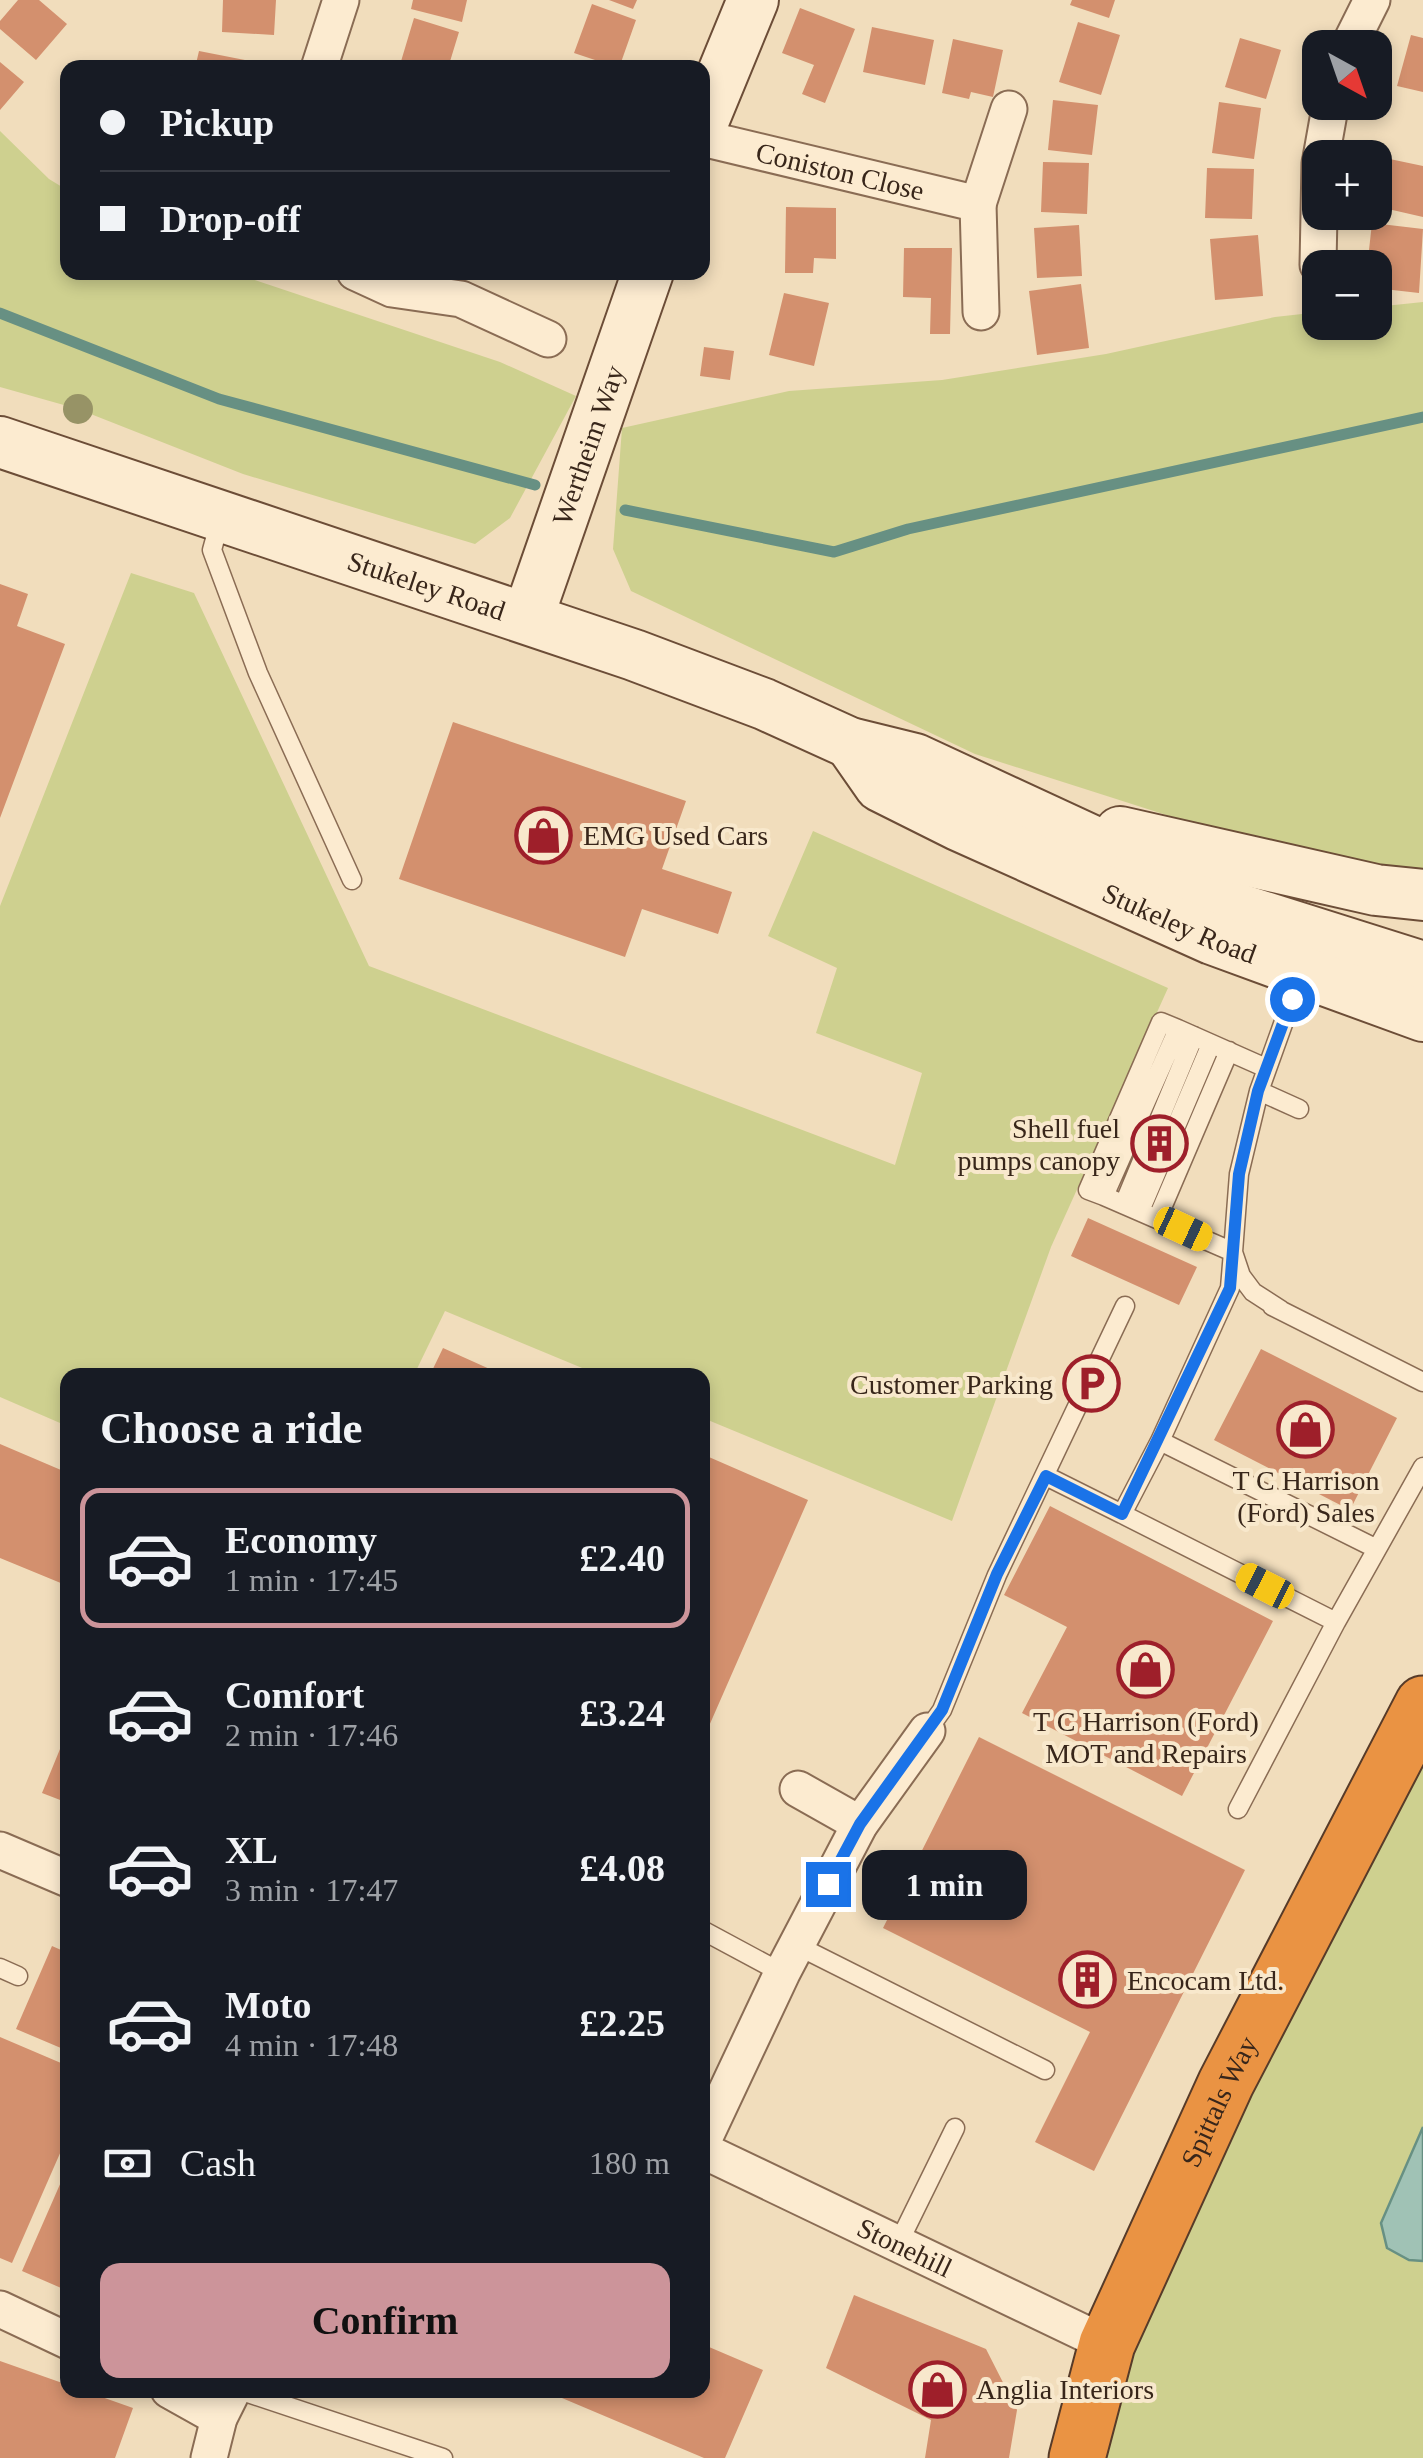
<!DOCTYPE html>
<html lang="en">
<head>
<meta charset="utf-8">
<style>
	:root { --surface:#171b24; --page:#242831; --text:#f1f3f6; --muted:#9ea1a6; --line:#363941; --accent:#cc949a }
	body { margin:0; font-family:Georgia,serif; background:var(--page); color:var(--text); height:100vh; display:flex; flex-direction:column; font-size:38px; white-space:nowrap }
	* { box-sizing:border-box; margin:0 }
	p { font-size:32px; color:var(--muted) }
	.icon { flex:none; width:55px; height:55px; fill:none; stroke:currentColor; stroke-width:2; stroke-linecap:round; stroke-linejoin:round }
	.map { position:relative; flex:1; overflow:hidden }
	.panel { position:absolute; left:60px; top:1368px; width:650px; height:1030px; display:flex; flex-direction:column; background:var(--surface); border-radius:20px; box-shadow:0 5px 15px #0003 }
	.panel>* { flex:none }
	.guide { position:absolute; left:60px; top:60px; width:650px; height:220px; border-radius:20px; box-shadow:0 5px 15px #0003; display:grid; align-content:center; height:220px; padding:0 40px; background:var(--surface) }
	.needle { width:65px; rotate:140deg }
	.buttons { position:absolute; left:1302px; top:30px; display:grid; gap:20px }
	.buttons a { display:grid; place-items:center; width:90px; height:90px; border-radius:20px; background:var(--surface); box-shadow:0 5px 15px #0003; font-size:50px }
	.end { position:absolute; width:45px; height:45px; margin:-22px; border:12px solid #1a73e8; background:#fff; box-shadow:0 0 0 5px #fff }
	.from { border-radius:50% }
	.bubble { position:absolute; height:70px; border-radius:20px; background:var(--surface); box-shadow:0 5px 15px #0003; font-size:32px; font-weight:600; line-height:70px; text-align:center }
	.car { position:absolute; width:30px; height:60px; margin:-30px -15px; border-radius:12px; box-shadow:0 0 8px 2px #0007; background:linear-gradient(#f5c518 24%,#345 0 40%,#f5c518 0 76%,#345 0 86%,#f5c518 0) }
	.guide b { display:flex; align-items:center; gap:35px; height:95px; font-size:38px }
	.guide b+b { border-top:2px solid var(--line) }
	.guide i { width:25px; height:25px; background:var(--text) }
	ul { padding:0; list-style:none }
	li { display:flex; align-items:center; gap:30px; height:140px; margin:0 20px 15px; padding:0 20px; border:5px solid transparent; border-radius:20px }
	li div { flex:1 }
	li b { display:block; font-size:38px }
	li em { font-style:normal; font-weight:600 }
	li.selected { border-color:var(--accent) }
	li>.icon { width:90px; height:90px; stroke-width:1.5 }
	h2 { padding:0 40px; font-size:45px; line-height:120px }
	.pay { display:flex; align-items:center; gap:25px; height:110px; padding:0 40px; font-size:38px }
	.pay p { margin-inline-start:auto }
	.action { display:flex; gap:20px; margin-top:auto; padding:20px 40px }
	.action a { flex:1; height:115px; border-radius:20px; background:var(--accent); color:#111; font-size:40px; font-weight:600; line-height:115px; text-align:center }
	.map>svg:first-child { display:block }
	.green { fill:#ced08f }
	.water { fill:#a0c2b5; stroke:#679083; stroke-width:2.5 }
	.lines { fill:none; stroke-linecap:round; stroke-linejoin:round }
	.stream { stroke:#679083; stroke-width:11 }
	.building { fill:#d3906e }
	.lane-casing { stroke:#8a6c54; stroke-width:21 }
	.street-casing { stroke:#8a6c54; stroke-width:39 }
	.secondary-casing { stroke:#6c4d37; stroke-width:54 }
	.highway-casing { stroke:#573b29; stroke-width:59 }
	.lane { stroke:#fcebd0; stroke-width:18 }
	.street { stroke:#fcebd0; stroke-width:35 }
	.secondary { stroke:#fcebd0; stroke-width:50 }
	.highway { stroke:#ea9343; stroke-width:55 }
	.tree { fill:#979366 }
	.route { stroke:#1a73e8; stroke-width:12 }
	.labels { text-anchor:middle; dominant-baseline:central; stroke-width:8; stroke-linejoin:round; paint-order:stroke }
	.street-label { font-size:28px; fill:#38261a; stroke:#f8e8cc }
	.poi-label { font-size:28px; fill:#38261a; stroke:#f8e8cc; text-anchor:start }
</style>
</head>
<body>
<div class="map">
<svg width="1423" height="2458" viewBox="0 0 1423 2458">
	<rect width="100%" height="100%" fill="#f1ddbc"/>
	<path class="green" d="M0,131L49,179L67,190L68,272L203,273L216,280L229,273L237,274L500,362L576,396L510,518L475,544L243,474L78,409L0,387Z
		M1423,302V870L1310,861L975,754L631,591L613,549L622,428L789,391L942,380L1106,354L1275,317L1320,312V322H1375V307Z
		M131,573L194,593L369,966L895,1165L922,1073L816,1033L837,968L768,936L813,831L1168,988L1051,1247L952,1521L703,1418L702,1375H599L445,1311L414,1375H68L67,1426L0,1397V906Z
		M1423,1748V2458H1099L1135,2334L1234,2088Z"/>
	<path class="water" d="M1423,2127V2261L1409,2260L1387,2248L1381,2223Z"/>
	<g class="lines">
		<path class="stream" d="M0,313L219,399L535,485
			M625,510L834,552L908,529L1423,417"/>
	</g>
	<path class="building" d="M18,0H39L67,24L36,60L0,29V21Z
		M223,0H276L274,35L222,32Z
		M413,0H467L462,22L411,9Z
		M609,0H637L633,9Z
		M1072,0H1115L1109,18L1070,5Z
		M592,4L636,20L619,68L574,53Z
		M800,8L855,29L825,103L802,94L814,65L782,53Z
		M414,18L459,32L448,68H399Z
		M1078,22L1120,35L1101,95L1059,82Z
		M872,27L934,40L925,85L863,72Z
		M1411,35L1423,38V92L1397,86Z
		M1240,38L1281,50L1266,99L1225,87Z
		M953,39L1003,50L993,97L971,92L969,99L942,93Z
		M199,51L250,61L249,68H195Z
		M0,62L24,82L0,110Z
		M1053,100L1098,105L1092,155L1048,150Z
		M1219,102L1261,108L1254,159L1212,153Z
		M1385,158L1423,166V217L1375,206Z
		M1043,162L1089,163L1087,214L1041,212Z
		M1207,168L1254,169L1252,219L1205,218Z
		M786,207L836,208V259L814,258L813,273H785Z
		M1372,223L1423,229L1419,293L1375,288V268H1367Z
		M1079,225L1082,276L1037,278L1034,228Z
		M1258,235L1263,296L1215,300L1210,239Z
		M904,248H952L950,334H930L931,298L903,297Z
		M1081,284L1089,348L1037,355L1029,291Z
		M784,293L829,303L814,366L769,355Z
		M704,347L734,351L730,380L700,376Z
		M0,584L28,594L17,626L65,644L0,818Z
		M453,722L686,801L662,869L732,892L718,934L642,909L625,957L399,879Z
		M1088,1218L1197,1267L1179,1305L1071,1256Z
		M443,1348L503,1375H430Z
		M1261,1349L1397,1418L1350,1510L1214,1440Z
		M0,1444L68,1473V1586L0,1558Z
		M702,1454L808,1500L702,1742Z
		M1050,1506L1273,1621L1182,1796L1022,1713L1067,1627L1004,1595Z
		M67,1732H68V1803L42,1793Z
		M979,1737L1245,1870L1094,2171L1035,2142L1090,2032L883,1928Z
		M52,1946L68,1953V2051L16,2029Z
		M0,2037L68,2066V2135L12,2263L0,2258Z
		M68,2166V2291L22,2271Z
		M854,2295L986,2349L1017,2410L1009,2458H925L931,2420L826,2368Z
		M702,2344L763,2370L725,2458H704L543,2390H702Z
		M0,2361L68,2385V2390H82L133,2408L115,2458H0Z"/>
	<g class="lines">
		<defs>
			<path id="lane" d="M221,517L212,550L258,673L352,880
				M1259,1091L1299,1109
				M1104,1196L1088,1190L1161,1022L1178,1029
				M1124,1204L1194,1036
				M1140,1211L1211,1044
				M1158,1217L1229,1051
				M1272,1306L1423,1382
				M1281,1310L1253,1292L1241,1276L1233,1252L1239,1174L1259,1091L1292,999L1314,984
				M1160,1441L1230,1288L1233,1252L1104,1196L1178,1029L1266,1068
				M1046,1476L1122,1514L1160,1441L1377,1549
				M1122,1514L1336,1622
				M927,1731L942,1710L997,1575L1125,1306
				M1238,1809L1336,1622L1423,1467
				M702,1930L782,1973
				M796,1945L1045,2070
				M0,1968L18,1976
				M898,2244L955,2128
				M239,2390L443,2458"/>
			<g id="street">
				<path d="M1348,48L1372,0"/>
				<path d="M319,68L341,0"/>
				<path id="s1" d="M702,138L978,204L981,312"/>
				<path d="M1321,158L1331,102"/>
				<path d="M978,204L1009,109"/>
				<path d="M1318,265L1320,163"/>
				<path d="M355,272L392,289L461,299L548,339"/>
				<path d="M798,1789L860,1824"/>
				<path d="M0,1850L68,1879"/>
				<path d="M702,2143L782,1973L860,1824L927,1731"/>
				<path id="s2" d="M702,2150L1107,2344"/>
				<path d="M0,2309L68,2341"/>
				<path d="M169,2390L219,2418"/>
				<path d="M209,2458L219,2418L233,2390"/>
			</g>
			<g id="secondary">
				<path d="M702,124L753,0"/>
				<path id="s3" d="M0,442L634,655L764,704L850,743L915,759L1239,909L1423,967"/>
				<path id="s4" d="M528,617L648,272"/>
				<path id="s5" d="M850,743L880,786L958,825L1212,939L1423,1016"/>
				<path d="M1120,832L1376,890L1423,895"/>
			</g>
			<g id="highway">
				<path id="s6" d="M1077,2458L1107,2344L1226,2083L1423,1704"/>
			</g>
		</defs>
		<use href="#lane" class="lane-casing"/>
		<use href="#street" class="street-casing"/>
		<use href="#secondary" class="secondary-casing"/>
		<use href="#highway" class="highway-casing"/>
		<use href="#lane" class="lane"/>
		<use href="#street" class="street"/>
		<use href="#secondary" class="secondary"/>
		<use href="#highway" class="highway"/>
	</g>
	<circle class="tree" cx="78" cy="409" r="15"/>
	<g class="lines">
		<path class="route" d="M828,1884L860,1824L942,1710L997,1574L1046,1476L1122,1514L1230,1288L1239,1174L1258,1091L1292,999"/>
	</g>
	<defs>
		<symbol id="shop-ring" viewBox="-11 -11 22 22"><circle r="9.5" fill="#f8e8cc" stroke="#9e1f2a" stroke-width="1.5"/><path d="M-5-2.5h2.3a2.7 3.5 0 0 1 5.4 0H5L5.5 6h-11ZM-1.5-2.5h3a1.5 2.3 0 0 0-3 0Z" fill="#9e1f2a"/></symbol>
		<symbol id="building-ring" viewBox="-11 -11 22 22"><circle r="9.5" fill="#f8e8cc" stroke="#9e1f2a" stroke-width="1.5"/><path d="M-4-6H4V6H1V3H-1V6H-4ZM-2.5-4.3h1.7v1.8h-1.7ZM.8-4.3h1.7v1.8H.8ZM-2.5-1h1.7V.8h-1.7ZM.8-1h1.7V.8H.8Z" fill="#9e1f2a"/></symbol>
		<symbol id="parking-ring" viewBox="-11 -11 22 22"><circle r="9.5" fill="#f8e8cc" stroke="#9e1f2a" stroke-width="1.5"/><path d="M-3.5-5.5H1a3.5 3.5 0 0 1 0 7H-1V5.5H-3.5ZM-1-3.4V-.6H.8a1.4 1.4 0 0 0 0-2.8Z" fill="#9e1f2a"/></symbol>
	</defs>
	<g fill-rule="evenodd">
		<use href="#shop-ring" x="512" y="804" width="63" height="63"/>
		<use href="#building-ring" x="1128" y="1112" width="63" height="63"/>
		<use href="#parking-ring" x="1060" y="1352" width="63" height="63"/>
		<use href="#shop-ring" x="1274" y="1398" width="63" height="63"/>
		<use href="#shop-ring" x="1114" y="1638" width="63" height="63"/>
		<use href="#building-ring" x="1056" y="1948" width="63" height="63"/>
		<use href="#shop-ring" x="906" y="2358" width="63" height="63"/>
	</g>
	<g class="labels">
		<g class="street-label">
			<text stroke="none"><textPath href="#s1" startOffset="142">Coniston Close</textPath></text>
			<text stroke="none"><textPath href="#s4" startOffset="182">Wertheim Way</textPath></text>
			<text stroke="none"><textPath href="#s3" startOffset="450">Stukeley Road</textPath></text>
			<text stroke="none"><textPath href="#s5" startOffset="382">Stukeley Road</textPath></text>
			<text stroke="none"><textPath href="#s6" startOffset="385">Spittals Way</textPath></text>
			<text stroke="none"><textPath href="#s2" startOffset="225">Stonehill</textPath></text>
		</g>
		<g class="poi-label">
			<text x="583" y="835">EMG Used Cars</text>
			<text x="1120" y="1128" text-anchor="end">Shell fuel<tspan x="1120" dy="32">pumps canopy</tspan></text>
			<text x="1053" y="1384" text-anchor="end">Customer Parking</text>
			<text x="1306" y="1480" text-anchor="middle">T C Harrison<tspan x="1306" dy="32">(Ford) Sales</tspan></text>
			<text x="1146" y="1721" text-anchor="middle">T C Harrison (Ford)<tspan x="1146" dy="32">MOT and Repairs</tspan></text>
			<text x="1127" y="1980">Encocam Ltd.</text>
			<text x="976" y="2389">Anglia Interiors</text>
		</g>
	</g>
</svg>
<div class="buttons">
<a><svg class="needle" viewBox="-14 -14 28 28"><path d="M0-13l5 13h-10z" fill="#e53935"/><path d="M0 13l5-13h-10z" fill="#9ea1a6"/></svg></a>
<a>+</a>
<a>−</a>
</div>
<i class="end from" style="left:1292px;top:999px"></i>
<i class="end" style="left:828px;top:1884px"></i>
<div class="bubble" style="left:862px;top:1850px;width:165px">1 min</div>
<i class="car" style="left:1183px;top:1229px;rotate:115deg"></i>
<i class="car" style="left:1265px;top:1586px;rotate:297deg"></i>
<div class="guide">
<b><i class="from"></i>Pickup</b>
<b><i></i>Drop-off</b>
</div>
<section class="panel">
<h2>Choose a ride</h2>
<ul>
<li class="selected"><svg class="icon" aria-label="car" viewBox="0 0 24 24"><path d="M5 17H2v-5l4-1 3-4h7l3 4 3 1v5h-3M9 17h6M6 11h13"/><circle cx="7" cy="17" r="2"/><circle cx="17" cy="17" r="2"/></svg><div><b>Economy</b><p>1 min · 17:45</p></div><em>£2.40</em></li>
<li><svg class="icon" aria-label="car" viewBox="0 0 24 24"><path d="M5 17H2v-5l4-1 3-4h7l3 4 3 1v5h-3M9 17h6M6 11h13"/><circle cx="7" cy="17" r="2"/><circle cx="17" cy="17" r="2"/></svg><div><b>Comfort</b><p>2 min · 17:46</p></div><em>£3.24</em></li>
<li><svg class="icon" aria-label="car" viewBox="0 0 24 24"><path d="M5 17H2v-5l4-1 3-4h7l3 4 3 1v5h-3M9 17h6M6 11h13"/><circle cx="7" cy="17" r="2"/><circle cx="17" cy="17" r="2"/></svg><div><b>XL</b><p>3 min · 17:47</p></div><em>£4.08</em></li>
<li><svg class="icon" aria-label="car" viewBox="0 0 24 24"><path d="M5 17H2v-5l4-1 3-4h7l3 4 3 1v5h-3M9 17h6M6 11h13"/><circle cx="7" cy="17" r="2"/><circle cx="17" cy="17" r="2"/></svg><div><b>Moto</b><p>4 min · 17:48</p></div><em>£2.25</em></li>
</ul>
<div class="pay"><svg class="icon" aria-label="cash" viewBox="0 0 24 24"><path d="M3 7h18v10H3z"/><circle cx="12" cy="12" r="2"/></svg>Cash<p>180 m</p></div>
<div class="action"><a>Confirm</a></div>
</section>
</div>
</body>
</html>
